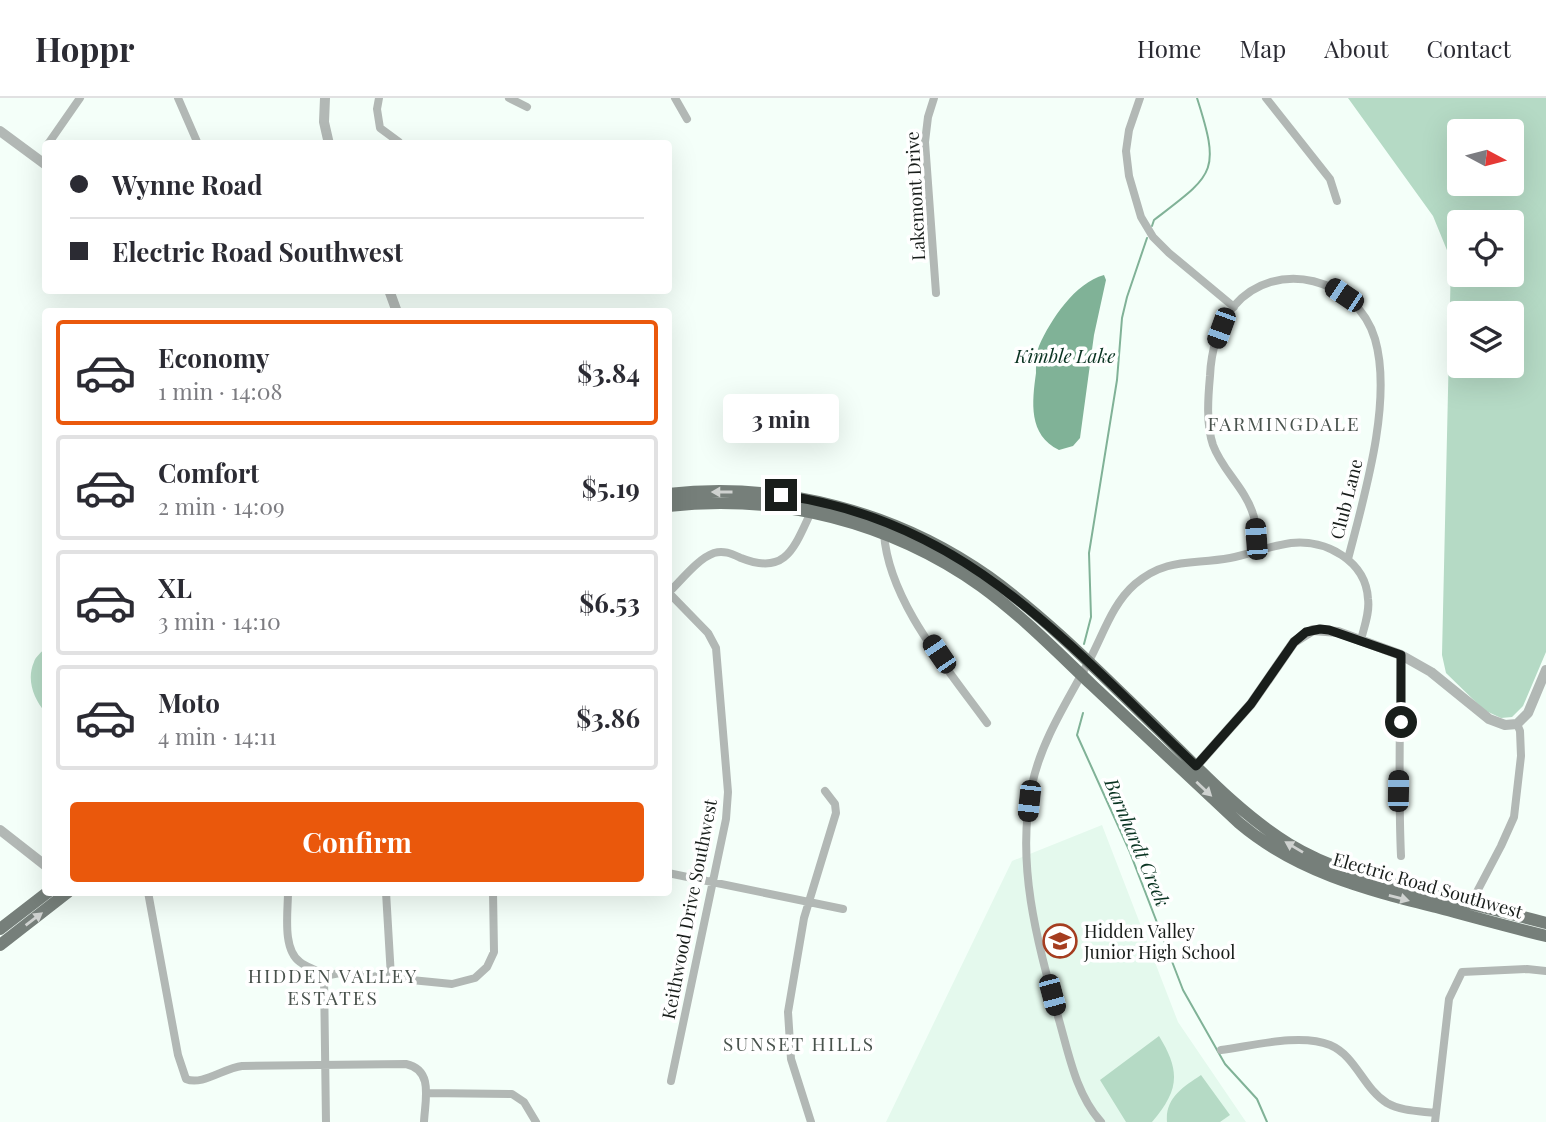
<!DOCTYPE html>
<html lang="en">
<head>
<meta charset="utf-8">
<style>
	:root { --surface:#fff; --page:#f2f2f3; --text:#2b2b33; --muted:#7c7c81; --line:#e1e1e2; --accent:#ea580c }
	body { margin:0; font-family:"Playfair Display",serif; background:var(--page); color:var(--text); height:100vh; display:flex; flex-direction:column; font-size:26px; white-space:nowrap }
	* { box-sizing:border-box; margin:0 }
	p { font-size:23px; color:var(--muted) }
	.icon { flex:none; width:38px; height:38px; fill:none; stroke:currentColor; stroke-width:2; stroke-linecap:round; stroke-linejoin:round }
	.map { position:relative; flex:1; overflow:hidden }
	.sheet { position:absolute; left:42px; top:210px; width:630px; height:588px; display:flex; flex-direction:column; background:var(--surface); border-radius:7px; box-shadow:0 7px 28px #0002 }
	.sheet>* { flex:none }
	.hud { position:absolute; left:42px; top:42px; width:630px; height:154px; border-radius:7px; box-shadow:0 7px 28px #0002; display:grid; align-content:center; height:154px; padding:0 28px; background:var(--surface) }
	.needle { width:46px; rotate:97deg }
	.buttons { position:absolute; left:1447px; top:21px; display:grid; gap:14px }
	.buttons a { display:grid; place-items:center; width:77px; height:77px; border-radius:7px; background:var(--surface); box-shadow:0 7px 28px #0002; font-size:35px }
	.end { position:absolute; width:32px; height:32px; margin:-16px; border:9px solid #191e1b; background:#fff; box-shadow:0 0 0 4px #fff }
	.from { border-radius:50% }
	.bubble { position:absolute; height:49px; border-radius:7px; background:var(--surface); box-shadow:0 7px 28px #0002; font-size:23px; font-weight:700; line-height:49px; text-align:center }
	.car { position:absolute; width:21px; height:42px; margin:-21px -10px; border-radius:9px; box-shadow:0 0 5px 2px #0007; background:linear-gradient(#222 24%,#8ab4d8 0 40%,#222 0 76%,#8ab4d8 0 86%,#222 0) }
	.hud b { display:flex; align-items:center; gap:24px; height:66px; font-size:26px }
	.hud b+b { border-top:2px solid var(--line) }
	.hud i { width:18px; height:18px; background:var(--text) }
	ul { padding:12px 0 0; list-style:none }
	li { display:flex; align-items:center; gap:21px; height:105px; margin:0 14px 10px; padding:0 14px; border:4px solid var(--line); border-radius:7px }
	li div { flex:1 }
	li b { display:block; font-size:26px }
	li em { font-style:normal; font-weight:700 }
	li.active { border-color:var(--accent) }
	li>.icon { width:63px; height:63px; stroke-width:1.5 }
	.cta { display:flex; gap:14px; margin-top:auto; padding:14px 28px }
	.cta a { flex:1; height:80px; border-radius:7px; background:var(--accent); color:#fff; font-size:28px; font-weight:700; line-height:80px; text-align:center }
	header { display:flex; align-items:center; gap:42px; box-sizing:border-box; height:98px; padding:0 35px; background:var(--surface); border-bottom:2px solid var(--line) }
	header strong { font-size:33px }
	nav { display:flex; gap:38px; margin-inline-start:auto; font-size:24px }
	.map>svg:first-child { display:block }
	.built { fill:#e4f9ed }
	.green { fill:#b5dac5; fill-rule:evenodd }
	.water { fill:#80b297 }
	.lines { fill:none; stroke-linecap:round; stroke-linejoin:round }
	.stream { stroke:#80b297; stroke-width:2 }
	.minor { stroke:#b2b8b5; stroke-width:8 }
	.tertiary { stroke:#b2b8b5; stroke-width:10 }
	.primary { stroke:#767f7a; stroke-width:12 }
	.oneway { fill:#cfd2d0 }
	.route { stroke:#191e1b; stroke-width:9 }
	.labels { text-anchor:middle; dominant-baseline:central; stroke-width:7; stroke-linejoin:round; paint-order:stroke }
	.street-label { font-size:18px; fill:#191e1b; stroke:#fff }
	.poi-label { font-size:18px; fill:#191e1b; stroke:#fff; text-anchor:start }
	.water-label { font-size:19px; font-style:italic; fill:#0a3422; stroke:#fff }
	.neighbourhood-label { font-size:19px; letter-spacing:2px; fill:#48524c; stroke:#fff }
</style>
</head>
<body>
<header>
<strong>Hoppr</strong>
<nav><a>Home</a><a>Map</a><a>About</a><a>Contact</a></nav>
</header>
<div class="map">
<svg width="1546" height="1024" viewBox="0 0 1546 1024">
	<rect width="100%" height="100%" fill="#f4fff9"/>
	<path class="built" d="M1102,727L1178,924L1246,1024H886L1012,763Z"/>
	<path class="green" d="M1348,0H1546V554L1523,608L1512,619L1501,620L1484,612L1446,575L1442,557L1451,162L1433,118ZM1460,33H1512V86H1460ZM1460,124H1512V177H1460ZM1460,215H1512V268H1460Z
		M45,550V614C34,601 26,582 34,564C35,559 42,554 45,550Z
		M1159,938C1181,974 1179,992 1152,1024H1126L1100,982Z
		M1201,977L1230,1017L1220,1024H1167C1165,1000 1183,989 1201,977Z"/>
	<path class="water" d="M1104,177L1106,182L1094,237L1080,340L1073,348L1059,352C1028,337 1032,304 1036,275C1036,266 1036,256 1039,248C1051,221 1075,185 1104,177Z"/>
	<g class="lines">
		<path class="stream" d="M1152,128L1154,122C1214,76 1221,75 1197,0
			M1084,546L1091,519L1089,455L1117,282L1122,220L1127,199L1147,140
			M1083,615L1077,637L1129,752L1183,892L1225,966L1257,1001L1267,1024"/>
		<path class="minor" d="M178,0L198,46
			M379,0L377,11L380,30L399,44
			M509,0L527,9
			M675,0L687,21
			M934,0L928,19L925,44L936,195
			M1140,0L1129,32L1126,53L1129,78L1141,119L1153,139L1169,155L1234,209
			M1266,0L1330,81L1337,103
			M48,46L80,0
			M884,436C889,504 948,571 987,625
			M1257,453C1257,441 1257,427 1253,416C1245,390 1222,372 1213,347C1206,326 1208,300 1210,278C1211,254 1218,226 1234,208C1276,159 1357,180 1375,241C1393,303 1364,399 1348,461
			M668,495C681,483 697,461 714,455C724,452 732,456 741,460C786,478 794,450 811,414
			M669,495L708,535L716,550L728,694L726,721L671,983
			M1401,758C1398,691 1400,624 1401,557
			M668,775L843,811
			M148,794L178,957L186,981C202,988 224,970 242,968L406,966C434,972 425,1002 424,1024
			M288,794C288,814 282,851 300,864C307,870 317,871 324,878
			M386,794L391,879
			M1470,807L1501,748L1514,719L1521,658L1520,633L1517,626
			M324,878L340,875L452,886L475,880L487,869L494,854L493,794
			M324,878L326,1024
			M1221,952C1252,948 1300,935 1330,947C1356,958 1363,990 1387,1005C1401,1013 1419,1013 1435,1015
			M426,995L512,996L524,1004L536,1024
			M811,1024L791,961L788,914L804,820L836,715L835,706L825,693
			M1101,1024C1076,996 1069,957 1059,922C1038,846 1015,767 1032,687C1041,643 1068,602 1089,563C1103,537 1112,506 1135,486C1167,459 1192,467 1230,460C1250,456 1270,448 1291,445C1326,441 1366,463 1368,501C1370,514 1364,529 1361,542
			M1435,1024L1449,901L1462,874L1527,871L1546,873"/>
		<path class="tertiary" d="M325,0L324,24L329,46
			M0,33L46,67
			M389,192L397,214
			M1196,668L1251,606L1294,544L1313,532L1338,534L1401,557L1431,574L1489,621L1505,627L1517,626L1528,615L1546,572
			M0,732L46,768"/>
		<path class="primary" d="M668,396C781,383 897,414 989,479C1050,523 1104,579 1158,631C1199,671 1240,716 1289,746C1333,773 1384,784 1433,797C1471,806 1508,815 1546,825
			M668,408C778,395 891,424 981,488C1021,517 1056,553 1092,587C1141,633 1190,679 1239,725C1297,774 1365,791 1436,809C1473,819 1509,829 1546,838
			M0,831L48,794
			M0,847L68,794"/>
	</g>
	<defs><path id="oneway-solid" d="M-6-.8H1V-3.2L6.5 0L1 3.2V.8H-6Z" transform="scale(1.75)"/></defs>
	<g class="oneway">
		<use href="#oneway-solid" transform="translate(722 394) rotate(-180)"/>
		<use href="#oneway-solid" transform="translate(1204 691) rotate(43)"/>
		<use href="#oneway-solid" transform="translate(1294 749) rotate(-149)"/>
		<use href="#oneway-solid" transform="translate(1399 800) rotate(15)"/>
		<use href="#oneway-solid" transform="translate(34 821) rotate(-37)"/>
	</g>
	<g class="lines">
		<path class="route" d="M781,397C967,422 1068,547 1196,668L1251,606L1294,544L1306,534L1320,531L1329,532L1401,557V624"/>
	</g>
	<defs>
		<symbol id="school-ring" viewBox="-11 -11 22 22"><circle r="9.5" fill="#fff" stroke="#a53d20" stroke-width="1.5"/><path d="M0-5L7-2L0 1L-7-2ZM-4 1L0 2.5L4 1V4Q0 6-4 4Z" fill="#a53d20"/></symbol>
	</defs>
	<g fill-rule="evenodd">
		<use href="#school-ring" x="1041" y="824" width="38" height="38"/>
	</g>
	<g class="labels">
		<g class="street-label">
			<text transform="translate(915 98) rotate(-93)">Lakemont Drive</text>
			<text transform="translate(1346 401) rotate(-76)">Club Lane</text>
			<text transform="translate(1428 787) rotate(16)">Electric Road Southwest</text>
			<text transform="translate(689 811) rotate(-79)">Keithwood Drive Southwest</text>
		</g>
		<g class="poi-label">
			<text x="1084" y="833">Hidden Valley<tspan x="1084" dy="21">Junior High School</tspan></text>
		</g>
		<g class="water-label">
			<text x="1065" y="257">Kimble Lake</text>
			<text transform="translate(1138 744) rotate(67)">Barnhardt Creek</text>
		</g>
		<g class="neighbourhood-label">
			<text x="1284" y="325">FARMINGDALE</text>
			<text x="333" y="877">HIDDEN VALLEY<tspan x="333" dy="22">ESTATES</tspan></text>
			<text x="799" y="945">SUNSET HILLS</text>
		</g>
	</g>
</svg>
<div class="buttons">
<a><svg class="needle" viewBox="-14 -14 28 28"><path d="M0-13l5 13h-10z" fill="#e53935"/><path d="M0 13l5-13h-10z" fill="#7c7c81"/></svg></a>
<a><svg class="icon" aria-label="locate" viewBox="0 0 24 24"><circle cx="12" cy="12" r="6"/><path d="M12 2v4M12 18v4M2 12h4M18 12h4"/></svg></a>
<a><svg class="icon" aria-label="layers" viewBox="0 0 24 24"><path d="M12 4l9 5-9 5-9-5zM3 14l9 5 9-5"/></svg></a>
</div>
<i class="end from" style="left:1401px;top:624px"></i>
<i class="end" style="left:781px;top:397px"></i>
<div class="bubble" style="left:723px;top:296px;width:116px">3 min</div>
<i class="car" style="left:1344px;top:197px;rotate:304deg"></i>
<i class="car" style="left:1221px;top:230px;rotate:200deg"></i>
<i class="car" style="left:1256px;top:441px;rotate:356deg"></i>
<i class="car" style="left:939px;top:556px;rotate:326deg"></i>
<i class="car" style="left:1398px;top:693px;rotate:1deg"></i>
<i class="car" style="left:1029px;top:703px;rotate:186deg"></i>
<i class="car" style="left:1052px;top:897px;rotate:165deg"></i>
<div class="hud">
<b><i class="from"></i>Wynne Road</b>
<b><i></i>Electric Road Southwest</b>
</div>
<section class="sheet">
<ul>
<li class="active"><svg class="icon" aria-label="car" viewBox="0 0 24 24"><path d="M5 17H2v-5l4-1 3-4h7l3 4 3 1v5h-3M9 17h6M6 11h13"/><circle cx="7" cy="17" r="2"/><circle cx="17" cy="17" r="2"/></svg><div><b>Economy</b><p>1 min · 14:08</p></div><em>$3.84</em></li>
<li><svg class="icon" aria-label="car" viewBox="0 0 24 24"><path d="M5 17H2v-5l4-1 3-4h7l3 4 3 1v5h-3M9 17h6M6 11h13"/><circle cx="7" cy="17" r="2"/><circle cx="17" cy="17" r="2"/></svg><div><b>Comfort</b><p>2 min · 14:09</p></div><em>$5.19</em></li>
<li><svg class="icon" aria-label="car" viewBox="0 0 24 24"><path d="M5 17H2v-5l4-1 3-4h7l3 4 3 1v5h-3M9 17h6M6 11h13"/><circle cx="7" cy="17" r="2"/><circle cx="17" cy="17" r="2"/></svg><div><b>XL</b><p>3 min · 14:10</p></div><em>$6.53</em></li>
<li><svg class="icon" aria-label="car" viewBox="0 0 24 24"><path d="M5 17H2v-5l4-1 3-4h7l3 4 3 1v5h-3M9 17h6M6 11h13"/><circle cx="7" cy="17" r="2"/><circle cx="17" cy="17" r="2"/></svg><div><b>Moto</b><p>4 min · 14:11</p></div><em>$3.86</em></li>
</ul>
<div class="cta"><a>Confirm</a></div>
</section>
</div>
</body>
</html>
